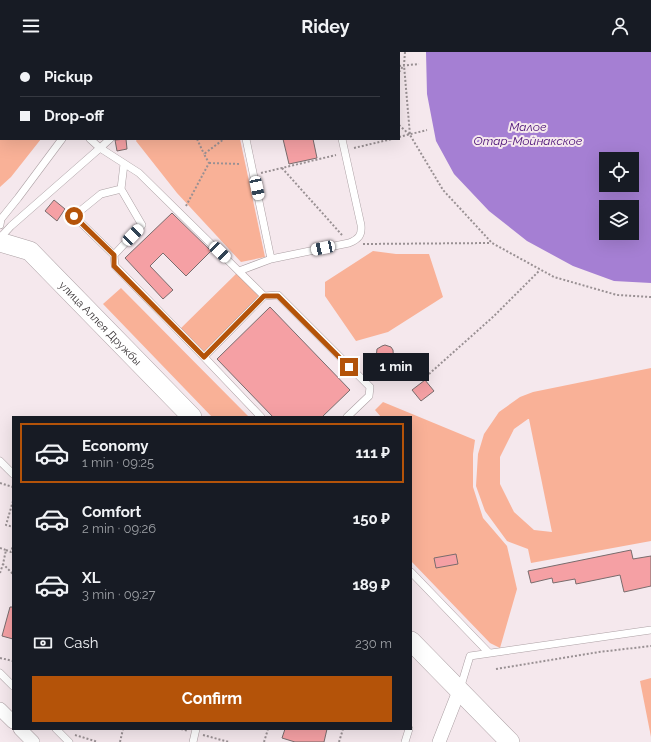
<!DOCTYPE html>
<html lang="en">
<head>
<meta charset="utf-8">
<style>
	:root { --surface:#171b24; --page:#242831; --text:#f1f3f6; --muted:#9ea1a6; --line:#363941; --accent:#b45309 }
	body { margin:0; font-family:Raleway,sans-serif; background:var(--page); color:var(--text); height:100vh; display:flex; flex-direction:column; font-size:15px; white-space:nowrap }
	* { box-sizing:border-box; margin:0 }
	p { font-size:13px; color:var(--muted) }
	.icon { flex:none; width:22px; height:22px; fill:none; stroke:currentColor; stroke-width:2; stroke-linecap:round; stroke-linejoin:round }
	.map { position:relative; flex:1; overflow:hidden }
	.panel { position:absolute; left:12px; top:364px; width:400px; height:314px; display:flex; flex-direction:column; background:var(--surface); border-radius:0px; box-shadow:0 4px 16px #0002 }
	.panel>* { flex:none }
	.top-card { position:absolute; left:0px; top:0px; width:400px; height:88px; box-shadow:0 4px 16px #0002; display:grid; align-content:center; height:88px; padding:0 20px; background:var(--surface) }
	.buttons { position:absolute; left:599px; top:100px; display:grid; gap:8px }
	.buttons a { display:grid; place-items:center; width:40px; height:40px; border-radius:0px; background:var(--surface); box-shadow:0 4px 16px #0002; font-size:20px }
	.end { position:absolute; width:18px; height:18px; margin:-9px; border:5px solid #b45309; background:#fff; box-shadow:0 0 0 2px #fff }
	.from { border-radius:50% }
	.bubble { position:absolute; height:28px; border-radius:0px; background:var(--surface); box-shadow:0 4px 16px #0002; font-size:13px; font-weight:700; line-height:28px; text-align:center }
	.car { position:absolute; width:12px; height:24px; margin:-12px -6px; border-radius:5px; box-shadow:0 0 3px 1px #0007; background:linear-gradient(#fff 24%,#345 0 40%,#fff 0 76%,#345 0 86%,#fff 0) }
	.top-card b { display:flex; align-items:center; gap:14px; height:38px; font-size:15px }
	.top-card b+b { border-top:1px solid var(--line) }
	.top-card i { width:10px; height:10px; background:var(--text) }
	ul { padding:7px 0 0; list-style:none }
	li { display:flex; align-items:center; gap:12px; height:60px; margin:0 8px 6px; padding:0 12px; border:2px solid transparent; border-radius:0px }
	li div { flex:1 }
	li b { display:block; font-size:15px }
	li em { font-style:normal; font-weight:700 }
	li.current { border-color:var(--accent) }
	li>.icon { width:36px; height:36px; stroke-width:1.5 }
	.pay { display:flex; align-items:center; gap:10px; height:44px; padding:0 20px; font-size:15px }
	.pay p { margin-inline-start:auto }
	.cta { display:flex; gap:8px; margin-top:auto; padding:8px 20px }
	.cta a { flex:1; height:46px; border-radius:0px; background:var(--accent); color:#fff; font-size:16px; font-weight:700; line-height:46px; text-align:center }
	header { display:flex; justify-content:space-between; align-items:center; height:52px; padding:0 20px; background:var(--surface); font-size:18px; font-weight:700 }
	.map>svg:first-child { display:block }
	.green { fill:#f9b197; fill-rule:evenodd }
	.water { fill:#a57fd3; fill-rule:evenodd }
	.building { fill:#f5a0a4; stroke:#796c6d }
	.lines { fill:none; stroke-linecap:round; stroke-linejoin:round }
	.lane-casing { stroke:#aca0a4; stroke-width:8 }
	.street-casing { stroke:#aca0a4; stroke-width:14 }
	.secondary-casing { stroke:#aca0a4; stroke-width:20 }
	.path { stroke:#999093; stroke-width:2; stroke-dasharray:2 2; stroke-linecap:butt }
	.lane { stroke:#fff; stroke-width:7 }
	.street { stroke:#fff; stroke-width:13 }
	.secondary { stroke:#fff; stroke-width:19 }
	.route { stroke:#b45309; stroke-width:5 }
	.labels { text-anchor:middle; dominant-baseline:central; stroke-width:4; stroke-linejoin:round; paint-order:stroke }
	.street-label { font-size:11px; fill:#383335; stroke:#f5e8ed }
	.water-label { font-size:12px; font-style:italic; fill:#480d75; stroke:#f5e8ed }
</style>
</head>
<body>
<header><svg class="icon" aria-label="menu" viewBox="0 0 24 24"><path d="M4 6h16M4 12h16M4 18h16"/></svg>Ridey<svg class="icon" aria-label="person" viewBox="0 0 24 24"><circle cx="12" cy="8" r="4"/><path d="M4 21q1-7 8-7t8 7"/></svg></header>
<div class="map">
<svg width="651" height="690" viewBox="0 0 651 690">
	<rect width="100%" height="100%" fill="#f5e8ed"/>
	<path class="green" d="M0,0H111L1,1V87H41L11,125L0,135Z
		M137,87H240L265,205L241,210L177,141L136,89Z
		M373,199L396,202H429L443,245L388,280L356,289L325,244V230Z
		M239,219L264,244L204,305L178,279Z
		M121,236L249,365H212L103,252Z
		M651,316V489L531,511L528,497L507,489L485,459L476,434L478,402L484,382L499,360L520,345L533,340ZM528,367H529L552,480L534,478L514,460L500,432V405L514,377Z
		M383,350L475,388L473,402V435L483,466L507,494L517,537L500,596L490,591L411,509V365H381L375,358Z
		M651,626V685L640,629Z"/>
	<path class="water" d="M426,0H651V231L614,229L573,214L527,189L489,159L454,122L436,89L427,42ZM606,107H632V133H606ZM606,155H632V181H606Z"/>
	<path class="building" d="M126,87L127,97L117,99L115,88Z
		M283,87H313L317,106L289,112Z
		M54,148L65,157L57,169L45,159Z
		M172,161L211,199L186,224L163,201L150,214L173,238L163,247L125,206Z
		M270,255L350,338L322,365H273L217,307Z
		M385,293L391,295L393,298L394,313L382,312L376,306L377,297L382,294Z
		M425,328L434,339L421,349L412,338Z
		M631,498L633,507L651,504V534L624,540L620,523L576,532L575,527L553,531L552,526L531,531L528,519Z
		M456,502L458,512L436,516L434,506Z
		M10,555H13V587L2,584Z
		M285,677H327L324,690H295L282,686Z"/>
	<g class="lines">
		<defs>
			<path id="lane" d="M226,0V1
				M324,0V1
				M129,1L130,0
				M191,1L192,0
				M90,87L100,96L110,87
				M246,87L271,207
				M121,137L101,142L74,164L114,203L142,173L121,137L124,112
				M0,173L1,167L18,146L62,87
				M0,186L11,174L100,96L139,121L264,244L278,243L370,335L369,344L347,365
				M114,203L115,214L204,305
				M239,219L271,207L349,191C359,187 362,183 361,173L342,87
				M261,365L204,305L264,244
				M0,409L13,422
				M411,520L489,601
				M0,621L13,634
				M460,637L470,604L651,578
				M56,677L69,690
				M193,690L196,677
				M405,690L409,677"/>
			<path id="street" d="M0,657L13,670
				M20,677L33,690
				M439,690L459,639"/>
			<g id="secondary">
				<path id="s1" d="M0,190L30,199L192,365"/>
				<path d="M411,589L510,690"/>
			</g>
		</defs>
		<use href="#lane" class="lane-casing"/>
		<use href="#street" class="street-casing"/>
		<use href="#secondary" class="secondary-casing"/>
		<path class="path" d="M405,0L404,13L410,83L443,138L492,191L554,225L617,243L651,245
			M0,1L1,2
			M399,14L419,12
			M399,20L404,13
			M399,73L410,83
			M399,85L427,78
			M197,87L204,102
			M354,96L392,87
			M209,111L241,112
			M282,116L342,183
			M261,121L336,103
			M186,154L209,111L204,102L224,87
			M363,192L491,191
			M429,322L494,264L540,218
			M0,431L13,435
			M13,449L6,473L13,475
			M0,496L6,498L3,512L13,522
			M6,498L11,500L13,493
			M0,521L3,512
			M0,606L13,609
			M496,617L599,600L651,594
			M181,677L188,679
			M75,683L98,690
			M203,683L229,690
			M120,690L123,677
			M264,690L268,677
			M339,690L343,677"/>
		<use href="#lane" class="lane"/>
		<use href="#street" class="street"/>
		<use href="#secondary" class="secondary"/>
	</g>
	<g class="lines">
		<path class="route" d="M74,164L114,203V214L204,305L264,244H278L349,315"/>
	</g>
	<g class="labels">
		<g class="street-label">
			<text stroke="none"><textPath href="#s1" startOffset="132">улица Аллея Дружбы</textPath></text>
		</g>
		<g class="water-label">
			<text x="528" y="75">Малое<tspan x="528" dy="14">Отар-Мойнакское</tspan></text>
		</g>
	</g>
</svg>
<div class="buttons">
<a><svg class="icon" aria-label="locate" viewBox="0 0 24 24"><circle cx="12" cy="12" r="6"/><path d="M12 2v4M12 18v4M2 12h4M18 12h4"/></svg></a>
<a><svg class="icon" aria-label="layers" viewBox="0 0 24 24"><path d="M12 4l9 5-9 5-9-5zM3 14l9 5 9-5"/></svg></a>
</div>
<i class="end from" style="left:74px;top:164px"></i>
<i class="end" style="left:349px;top:315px"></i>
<div class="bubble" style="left:363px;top:301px;width:66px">1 min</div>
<i class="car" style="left:257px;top:136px;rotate:168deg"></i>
<i class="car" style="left:133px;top:183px;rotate:44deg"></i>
<i class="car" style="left:323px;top:196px;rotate:258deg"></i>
<i class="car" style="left:220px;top:200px;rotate:134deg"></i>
<div class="top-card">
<b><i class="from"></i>Pickup</b>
<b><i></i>Drop-off</b>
</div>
<section class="panel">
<ul>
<li class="current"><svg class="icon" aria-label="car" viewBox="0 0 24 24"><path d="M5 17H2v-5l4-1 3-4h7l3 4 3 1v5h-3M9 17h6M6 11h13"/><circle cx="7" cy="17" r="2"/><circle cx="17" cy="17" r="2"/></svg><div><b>Economy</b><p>1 min · 09:25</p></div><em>111 ₽</em></li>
<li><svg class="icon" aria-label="car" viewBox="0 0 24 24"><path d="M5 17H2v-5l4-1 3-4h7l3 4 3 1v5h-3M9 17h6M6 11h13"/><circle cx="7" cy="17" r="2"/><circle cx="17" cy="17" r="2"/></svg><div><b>Comfort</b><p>2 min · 09:26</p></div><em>150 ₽</em></li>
<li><svg class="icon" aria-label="car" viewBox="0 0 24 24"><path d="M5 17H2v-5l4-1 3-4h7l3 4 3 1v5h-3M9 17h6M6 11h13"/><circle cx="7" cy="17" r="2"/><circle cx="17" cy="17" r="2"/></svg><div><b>XL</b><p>3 min · 09:27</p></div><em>189 ₽</em></li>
</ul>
<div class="pay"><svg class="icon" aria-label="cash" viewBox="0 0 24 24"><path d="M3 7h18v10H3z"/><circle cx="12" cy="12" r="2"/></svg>Cash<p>230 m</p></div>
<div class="cta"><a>Confirm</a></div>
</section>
</div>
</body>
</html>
